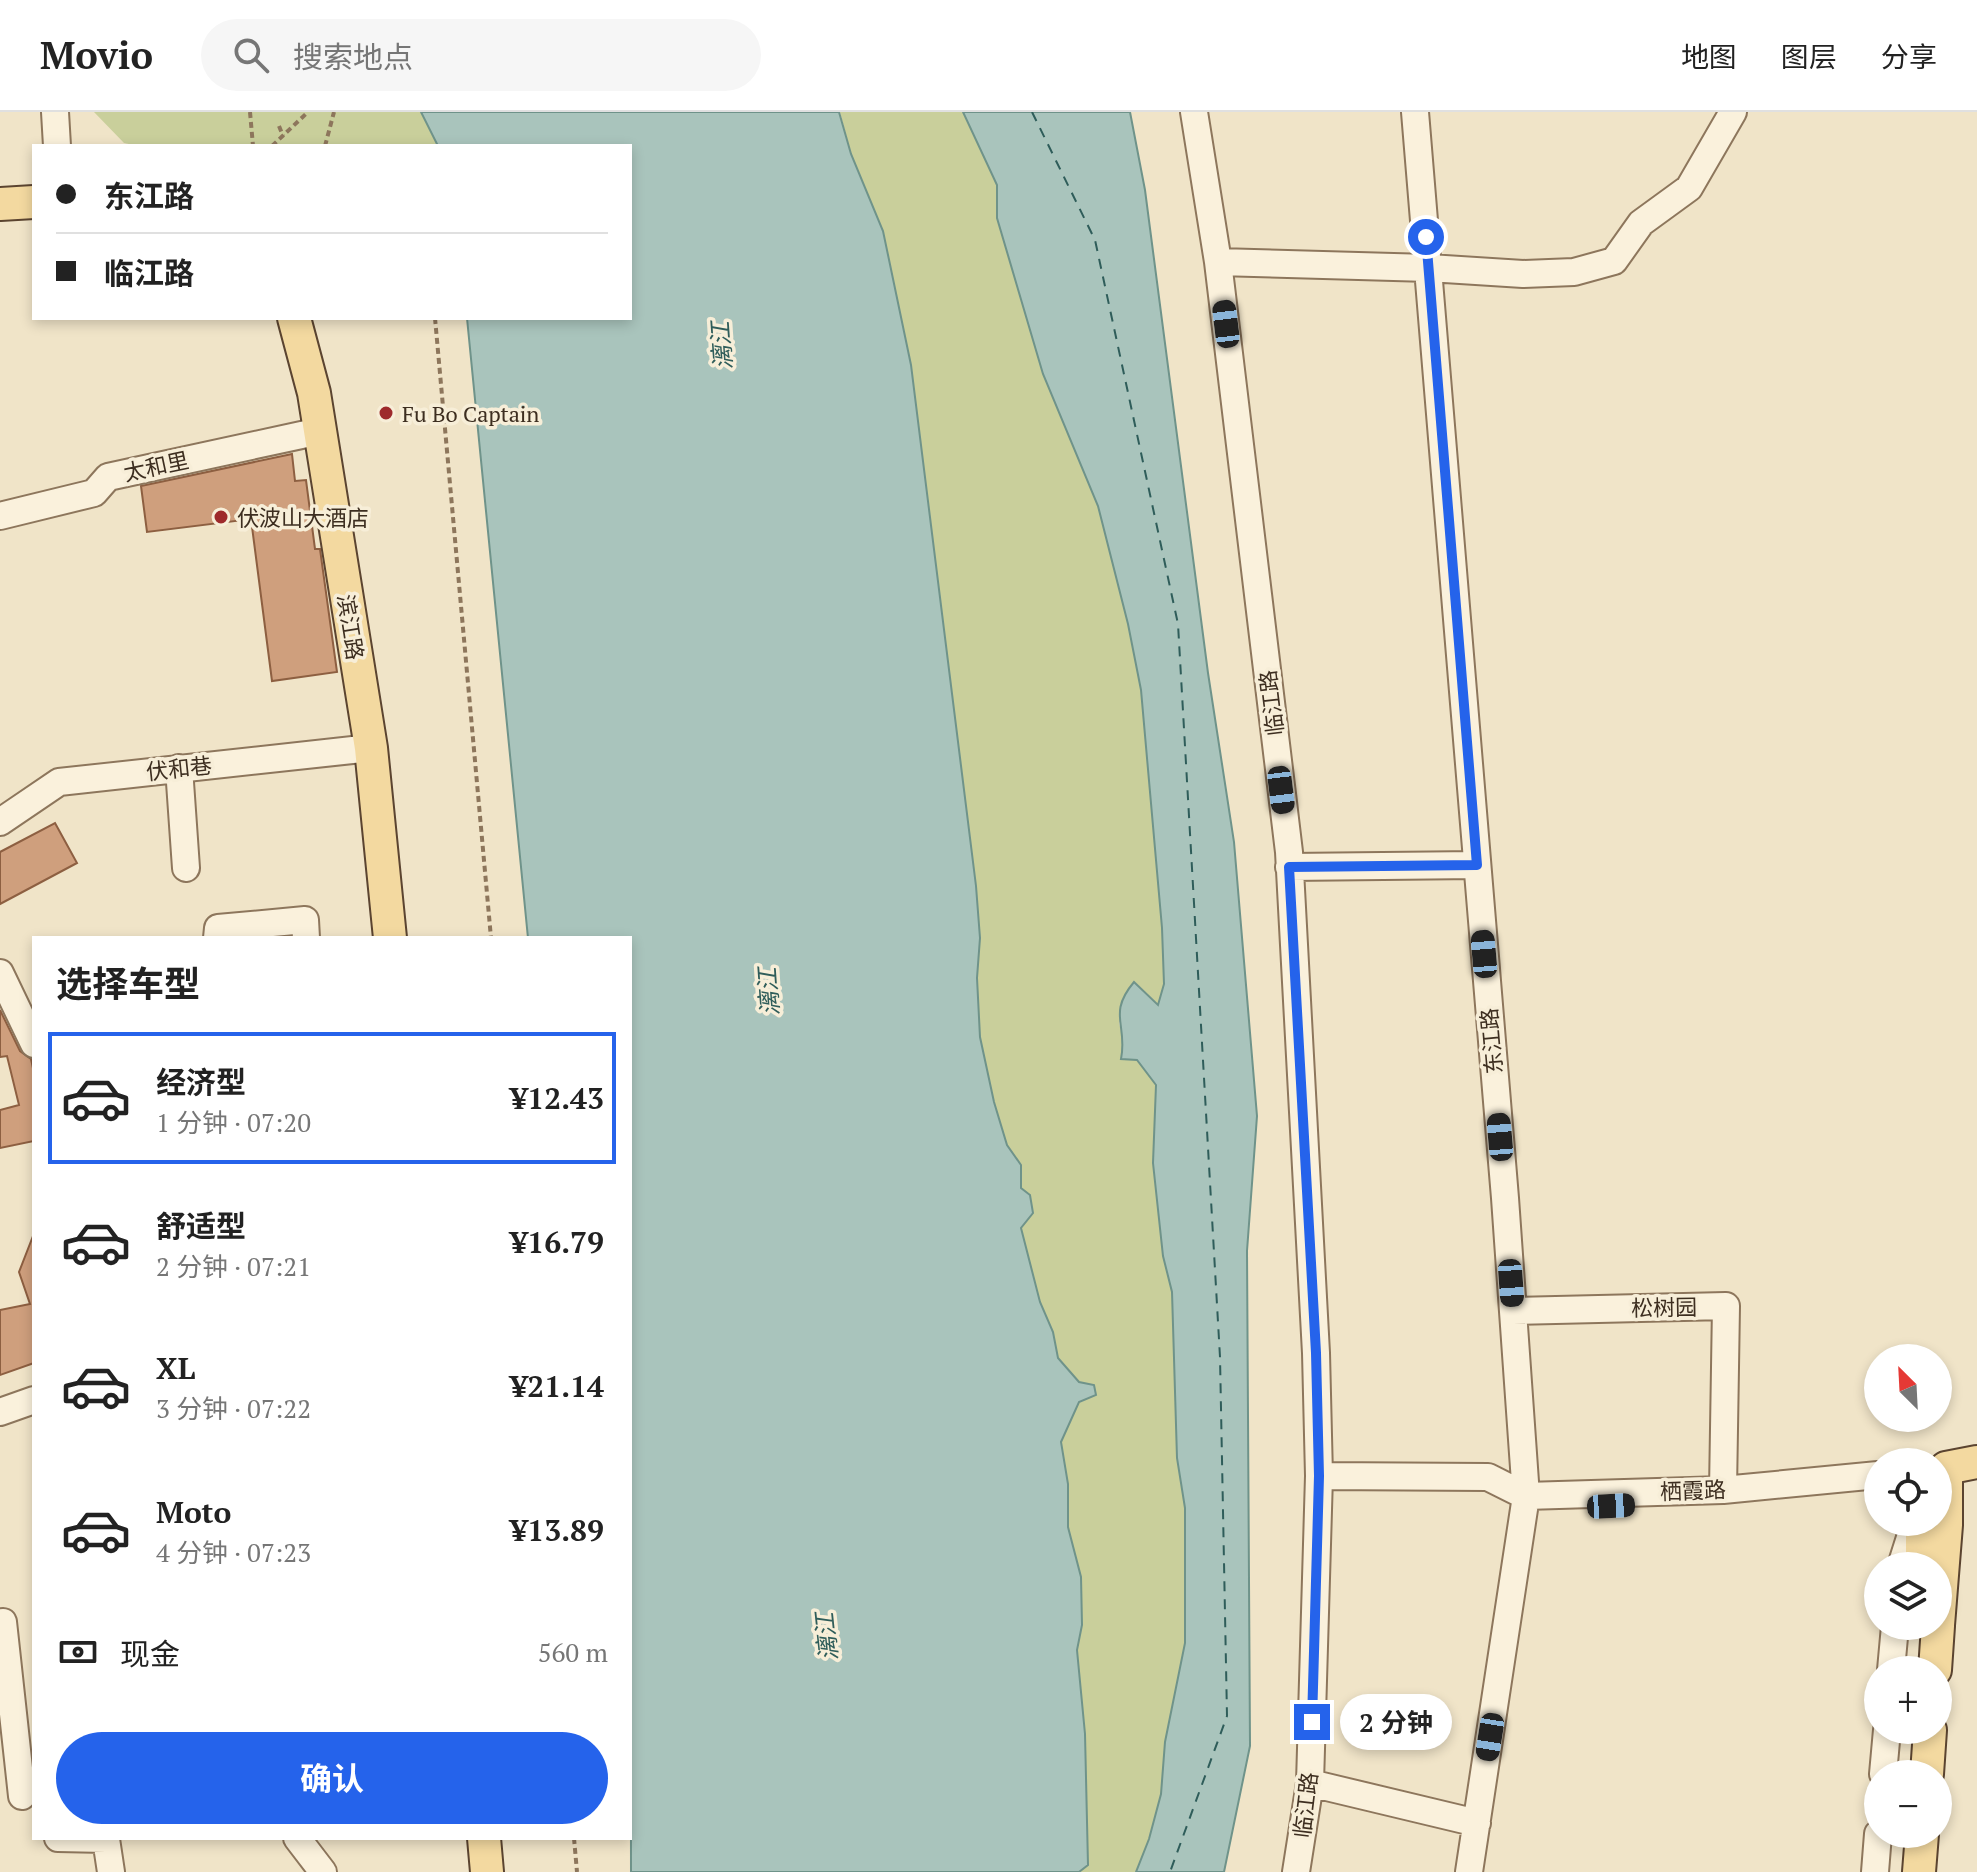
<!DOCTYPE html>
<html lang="zh">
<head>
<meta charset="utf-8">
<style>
	:root { --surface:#fff; --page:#f6f6f6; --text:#222; --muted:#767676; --line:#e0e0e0; --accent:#2563eb }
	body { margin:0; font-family:"PT Serif","Noto Sans SC",serif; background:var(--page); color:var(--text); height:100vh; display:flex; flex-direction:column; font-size:30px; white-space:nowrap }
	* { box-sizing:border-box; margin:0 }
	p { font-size:26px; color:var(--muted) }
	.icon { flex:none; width:44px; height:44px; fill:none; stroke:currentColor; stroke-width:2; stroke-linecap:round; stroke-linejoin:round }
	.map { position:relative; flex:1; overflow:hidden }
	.side { position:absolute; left:32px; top:824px; width:600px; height:904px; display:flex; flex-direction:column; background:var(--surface); border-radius:0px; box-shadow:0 4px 12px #0003 }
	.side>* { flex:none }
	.banner { position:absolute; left:32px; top:32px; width:600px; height:176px; border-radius:0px; box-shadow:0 4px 12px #0003; display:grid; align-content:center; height:176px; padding:0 24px; background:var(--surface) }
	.needle { width:52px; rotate:336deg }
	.controls { position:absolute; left:1864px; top:1232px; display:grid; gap:16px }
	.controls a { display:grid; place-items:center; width:88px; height:88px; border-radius:50%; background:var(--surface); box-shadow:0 4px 12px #0003; font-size:40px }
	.end { position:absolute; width:36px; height:36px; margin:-18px; border:10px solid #2563eb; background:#fff; box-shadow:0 0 0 4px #fff }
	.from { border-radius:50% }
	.bubble { position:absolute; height:56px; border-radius:28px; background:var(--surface); box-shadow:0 4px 12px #0003; font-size:26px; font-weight:700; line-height:56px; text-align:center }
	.car { position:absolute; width:24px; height:48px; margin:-24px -12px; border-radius:10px; box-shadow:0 0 6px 2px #0007; background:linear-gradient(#222 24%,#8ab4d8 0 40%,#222 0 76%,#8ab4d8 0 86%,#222 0) }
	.banner b { display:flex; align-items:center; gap:28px; height:76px; font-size:30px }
	.banner b+b { border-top:2px solid var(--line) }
	.banner i { width:20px; height:20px; background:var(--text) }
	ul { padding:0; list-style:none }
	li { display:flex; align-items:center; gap:24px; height:132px; margin:0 16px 12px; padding:0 8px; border:4px solid transparent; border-radius:0px }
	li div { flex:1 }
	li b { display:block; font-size:30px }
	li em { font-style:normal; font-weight:700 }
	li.current { border-color:var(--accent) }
	li>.icon { width:72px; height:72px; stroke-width:1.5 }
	h2 { padding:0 24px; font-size:36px; line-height:96px }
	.pay { display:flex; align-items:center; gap:20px; height:88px; padding:0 24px; font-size:30px }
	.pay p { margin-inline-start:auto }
	.action { display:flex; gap:16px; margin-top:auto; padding:16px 24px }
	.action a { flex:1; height:92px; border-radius:48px; background:var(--accent); color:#fff; font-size:32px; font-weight:700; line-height:92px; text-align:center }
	header { display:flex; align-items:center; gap:48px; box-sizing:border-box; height:112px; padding:0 40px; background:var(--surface); border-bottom:2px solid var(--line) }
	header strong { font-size:38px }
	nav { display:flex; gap:44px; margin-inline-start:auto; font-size:28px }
	.search { width:560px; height:72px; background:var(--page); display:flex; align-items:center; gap:20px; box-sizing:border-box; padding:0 28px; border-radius:44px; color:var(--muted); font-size:30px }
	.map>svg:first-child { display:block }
	.green { fill:#c9cf9b }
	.water { fill:#a9c4bc; stroke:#6f938a; stroke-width:2 }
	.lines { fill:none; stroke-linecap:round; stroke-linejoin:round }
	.ferry { stroke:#2f5d5a; stroke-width:2; stroke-dasharray:10 8; stroke-linecap:butt }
	.building { fill:#cf9f7d; stroke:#8d5f41; stroke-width:2 }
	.minor-casing { stroke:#8d765c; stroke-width:30 }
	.major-casing { stroke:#5b4430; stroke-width:36 }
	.path { stroke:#8d765c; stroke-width:4; stroke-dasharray:6 4; stroke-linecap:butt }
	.minor { stroke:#faf1dc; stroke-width:26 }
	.major { stroke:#f3d9a0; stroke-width:32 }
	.route { stroke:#2563eb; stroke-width:10 }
	.poi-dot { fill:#9e2a2b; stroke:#f7eed8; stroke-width:3 }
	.labels { text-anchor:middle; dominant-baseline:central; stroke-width:7; stroke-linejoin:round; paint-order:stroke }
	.poi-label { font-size:22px; fill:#3d2e20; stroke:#f7eed8; text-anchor:start }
	.street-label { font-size:22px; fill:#3d2e20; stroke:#f7eed8 }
	.water-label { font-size:24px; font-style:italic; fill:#2f5d5a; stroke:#f7eed8 }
</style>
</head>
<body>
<header>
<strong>Movio</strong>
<div class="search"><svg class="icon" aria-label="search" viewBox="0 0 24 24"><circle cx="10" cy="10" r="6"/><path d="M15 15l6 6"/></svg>搜索地点</div>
<nav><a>地图</a><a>图层</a><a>分享</a></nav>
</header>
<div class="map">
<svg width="1977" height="1760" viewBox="0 0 1977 1760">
	<rect width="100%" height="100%" fill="#f0e4c8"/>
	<path class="green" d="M94,0H421L438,34H138L124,31Z
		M840,0H963L997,73V106L1043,262L1098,394L1128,512L1141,578L1162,816L1164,872L1159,893L1135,870L1119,911L1124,931L1156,973L1153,1051L1163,1144L1172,1179L1177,1346L1185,1396V1531L1165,1630L1161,1682L1149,1727L1136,1760H1079L1088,1752L1085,1622L1077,1538L1082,1513L1081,1465L1068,1415L1067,1372L1061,1330L1079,1290L1096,1283L1079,1270L1058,1246L1053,1220L1040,1190L1021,1116L1033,1101L1021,1076V1053L1007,1033L994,990L980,925L977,866L980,826L976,774L911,253L883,119L851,42Z"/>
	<path class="water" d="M421,0H839L851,42L883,119L911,253L976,774L980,826L977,866L980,925L994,990L1007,1033L1021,1053V1076L1030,1083L1033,1101L1021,1116L1040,1190L1053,1220L1058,1246L1079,1270L1094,1273L1096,1283L1079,1290L1061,1330L1068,1372V1415L1081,1465L1082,1513L1077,1538L1085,1622L1088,1753L1079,1760H631L630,826H528L467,206H630V34H438Z
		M963,0H1130L1145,78L1208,561L1234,730L1257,1004L1247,1139L1250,1634L1224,1760H1136L1149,1727L1161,1682L1165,1630L1185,1531V1396L1177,1346L1172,1180L1163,1144L1153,1051L1156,973L1137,948L1121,947C1128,913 1107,902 1134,870L1158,893L1164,872L1162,816L1141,578L1128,512L1098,394L1043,262L997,106V73Z"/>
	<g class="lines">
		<path class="ferry" d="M1032,0L1095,128L1178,512L1220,1245L1227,1604L1170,1760"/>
	</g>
	<path class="building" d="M292,342L295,369L306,368L315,437H320L337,560L272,569L251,407L147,420L141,374Z
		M55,711L77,751L0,792V740Z
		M0,898L20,939L31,947L34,961V1029L0,1036V998L19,993L7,944L0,945Z
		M33,1124L34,1251L0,1263V1198L30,1192L19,1160Z"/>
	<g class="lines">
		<defs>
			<path id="minor" d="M55,0L57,34
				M1194,0L1218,150L1289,740L1316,1241L1319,1364L1310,1671L1296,1760
				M1415,0L1505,1086L1526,1384L1469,1760
				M1218,150L1429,156L1523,162L1574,160L1614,149L1641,111L1689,76L1733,0
				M0,404L94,381L108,365L320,319
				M179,656L186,756
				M0,710L59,670L371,636
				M1289,755L1477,753
				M217,826L218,816L305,808L306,826
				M0,861L34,932
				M1513,1199L1726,1194L1723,1378
				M0,1300L34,1288
				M1319,1364L1488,1365L1526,1384L1723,1378L1878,1363
				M1901,1454L1915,1410
				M0,1511L3,1510L22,1684
				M1891,1558L1895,1514
				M1883,1662L1887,1618
				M1310,1671L1477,1711
				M58,1726L106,1727L111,1760
				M297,1726L323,1760
				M1875,1760L1878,1722"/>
			<path id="major" d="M0,92L34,90
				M294,206L314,281L371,636L390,826
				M1922,1454V1410
				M1938,1513L1946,1413V1356L1977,1350
				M1935,1558L1938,1514
				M1927,1662L1930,1618
				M484,1726L487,1760
				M1919,1760L1922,1722"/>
		</defs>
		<use href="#minor" class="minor-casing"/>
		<use href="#major" class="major-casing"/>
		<path class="path" d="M250,0L253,34
			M279,14L283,24
			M272,34L308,0
			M325,34L334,0
			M435,206L491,826
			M574,1726L577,1760"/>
		<use href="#minor" class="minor"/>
		<use href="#major" class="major"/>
	</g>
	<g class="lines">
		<path class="route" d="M1312,1610L1319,1364L1316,1241L1289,755L1477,753L1426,125"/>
	</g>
	<g class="poi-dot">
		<circle cx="386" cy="301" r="8"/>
		<circle cx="221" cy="405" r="8"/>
	</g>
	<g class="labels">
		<g class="poi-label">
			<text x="402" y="301">Fu Bo Captain</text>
			<text x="237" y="405">伏波山大酒店</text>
		</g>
		<g class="street-label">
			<text transform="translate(156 354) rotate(-12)">太和里</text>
			<text transform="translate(351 515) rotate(81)">滨江路</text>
			<text transform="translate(1271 591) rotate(-97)">临江路</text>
			<text transform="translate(179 656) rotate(-6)">伏和巷</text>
			<text transform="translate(1491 929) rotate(-95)">东江路</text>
			<text transform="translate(1664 1195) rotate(-1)">松树园</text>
			<text transform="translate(1693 1378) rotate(-2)">栖霞路</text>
			<text transform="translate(1305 1693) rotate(-83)">临江路</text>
		</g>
		<g class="water-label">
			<text transform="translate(721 234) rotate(-94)">漓江</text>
			<text transform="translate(768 880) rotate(-94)">漓江</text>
			<text transform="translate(826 1525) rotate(-96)">漓江</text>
		</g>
	</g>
</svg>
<div class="controls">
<a><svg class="needle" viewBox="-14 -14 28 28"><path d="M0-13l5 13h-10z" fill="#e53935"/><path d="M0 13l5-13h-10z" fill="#767676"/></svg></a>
<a><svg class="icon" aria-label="locate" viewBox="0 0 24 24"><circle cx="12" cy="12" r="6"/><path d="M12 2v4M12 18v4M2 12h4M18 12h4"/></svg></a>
<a><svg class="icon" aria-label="layers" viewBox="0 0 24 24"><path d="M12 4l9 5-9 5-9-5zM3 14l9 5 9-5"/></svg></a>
<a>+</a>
<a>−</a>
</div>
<i class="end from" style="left:1426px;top:125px"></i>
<i class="end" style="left:1312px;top:1610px"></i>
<div class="bubble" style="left:1340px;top:1582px;width:112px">2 分钟</div>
<i class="car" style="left:1226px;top:212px;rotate:353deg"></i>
<i class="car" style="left:1281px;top:678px;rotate:173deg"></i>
<i class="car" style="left:1484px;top:842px;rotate:355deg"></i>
<i class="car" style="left:1500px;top:1025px;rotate:355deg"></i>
<i class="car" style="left:1511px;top:1171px;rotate:176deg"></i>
<i class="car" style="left:1611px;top:1394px;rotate:87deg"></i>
<i class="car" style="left:1490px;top:1625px;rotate:189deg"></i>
<div class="banner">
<b><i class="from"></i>东江路</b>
<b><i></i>临江路</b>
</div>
<section class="side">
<h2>选择车型</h2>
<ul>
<li class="current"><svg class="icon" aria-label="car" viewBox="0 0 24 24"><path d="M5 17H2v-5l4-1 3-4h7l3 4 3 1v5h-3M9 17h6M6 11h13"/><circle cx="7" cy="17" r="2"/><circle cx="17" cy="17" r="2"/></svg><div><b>经济型</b><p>1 分钟 · 07:20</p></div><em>¥12.43</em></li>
<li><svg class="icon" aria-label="car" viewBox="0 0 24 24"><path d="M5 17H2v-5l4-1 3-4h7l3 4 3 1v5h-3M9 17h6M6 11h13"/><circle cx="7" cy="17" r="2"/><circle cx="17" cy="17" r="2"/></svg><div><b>舒适型</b><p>2 分钟 · 07:21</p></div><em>¥16.79</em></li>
<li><svg class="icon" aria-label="car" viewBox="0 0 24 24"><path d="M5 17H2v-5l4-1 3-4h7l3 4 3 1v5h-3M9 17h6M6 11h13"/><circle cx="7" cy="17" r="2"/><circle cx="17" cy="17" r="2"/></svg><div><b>XL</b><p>3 分钟 · 07:22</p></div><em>¥21.14</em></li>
<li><svg class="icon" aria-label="car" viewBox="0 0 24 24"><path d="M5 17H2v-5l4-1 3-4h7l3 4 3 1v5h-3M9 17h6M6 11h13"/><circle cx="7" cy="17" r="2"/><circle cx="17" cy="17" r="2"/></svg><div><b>Moto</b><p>4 分钟 · 07:23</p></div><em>¥13.89</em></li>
</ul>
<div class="pay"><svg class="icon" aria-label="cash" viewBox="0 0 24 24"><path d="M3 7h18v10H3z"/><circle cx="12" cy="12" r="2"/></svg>现金<p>560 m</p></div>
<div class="action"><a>确认</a></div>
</section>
</div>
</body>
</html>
